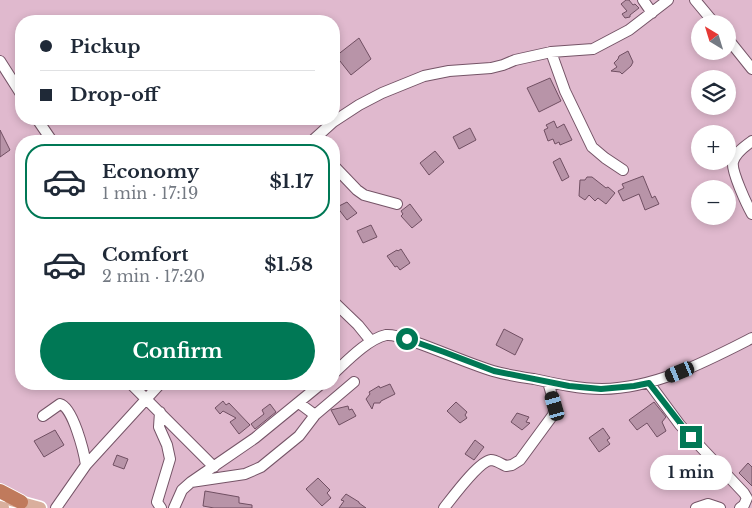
<!DOCTYPE html>
<html lang="en">
<head>
<meta charset="utf-8">
<style>
	:root { --surface:#fff; --page:#f6f6f7; --text:#1f2937; --muted:#747a83; --line:#e0e1e3; --accent:#007855 }
	body { margin:0; font-family:"Libre Baskerville",serif; background:var(--page); color:var(--text); height:100vh; display:flex; flex-direction:column; font-size:19px; white-space:nowrap }
	* { box-sizing:border-box; margin:0 }
	p { font-size:16px; color:var(--muted) }
	.icon { flex:none; width:28px; height:28px; fill:none; stroke:currentColor; stroke-width:2; stroke-linecap:round; stroke-linejoin:round }
	.map { position:relative; flex:1; overflow:hidden }
	.details { position:absolute; left:15px; top:135px; width:325px; height:255px; display:flex; flex-direction:column; background:var(--surface); border-radius:20px; box-shadow:0 2px 8px #0003 }
	.details>* { flex:none }
	.top-card { position:absolute; left:15px; top:15px; width:325px; height:110px; border-radius:20px; box-shadow:0 2px 8px #0003; display:grid; align-content:center; height:110px; padding:0 25px; background:var(--surface) }
	.needle { width:32px; rotate:322deg }
	.fabs { position:absolute; left:691px; top:15px; display:grid; gap:10px }
	.fabs a { display:grid; place-items:center; width:45px; height:45px; border-radius:50%; background:var(--surface); box-shadow:0 2px 8px #0003; font-size:25px }
	.end { position:absolute; width:22px; height:22px; margin:-11px; border:6px solid #007855; background:#fff; box-shadow:0 0 0 2px #fff }
	.from { border-radius:50% }
	.bubble { position:absolute; height:35px; border-radius:18px; background:var(--surface); box-shadow:0 2px 8px #0003; font-size:16px; font-weight:700; line-height:35px; text-align:center }
	.car { position:absolute; width:15px; height:30px; margin:-15px -8px; border-radius:6px; box-shadow:0 0 4px 1px #0007; background:linear-gradient(#222 24%,#8ab4d8 0 40%,#222 0 76%,#8ab4d8 0 86%,#222 0) }
	.top-card b { display:flex; align-items:center; gap:18px; height:48px; font-size:19px }
	.top-card b+b { border-top:1px solid var(--line) }
	.top-card i { width:12px; height:12px; background:var(--text) }
	ul { padding:9px 0 0; list-style:none }
	li { display:flex; align-items:center; gap:15px; height:75px; margin:0 10px 8px; padding:0 15px; border:2px solid transparent; border-radius:20px }
	li div { flex:1 }
	li b { display:block; font-size:19px }
	li em { font-style:normal; font-weight:700 }
	li.on { border-color:var(--accent) }
	li>.icon { width:45px; height:45px; stroke-width:1.5 }
	.cta { display:flex; gap:10px; margin-top:auto; padding:10px 25px }
	.cta a { flex:1; height:58px; border-radius:30px; background:var(--accent); color:#fff; font-size:20px; font-weight:700; line-height:58px; text-align:center }
	.map>svg:first-child { display:block }
	.building { fill:#b894a8; stroke:#704f62 }
	.lines { fill:none; stroke-linecap:round; stroke-linejoin:round }
	.minor-casing { stroke:#755467; stroke-width:12 }
	.major-casing { stroke:#fff; stroke-width:15 }
	.highway-casing { stroke:#fff; stroke-width:16 }
	.minor { stroke:#fff; stroke-width:10 }
	.major { stroke:#d9af9d; stroke-width:12 }
	.highway { stroke:#c07a5c; stroke-width:14 }
	.route { stroke:#007855; stroke-width:6 }
</style>
</head>
<body>
<div class="map">
<svg width="752" height="508" viewBox="0 0 752 508">
	<rect width="100%" height="100%" fill="#e0b9ce"/>
	<path class="building" d="M626,0H629L633,5L635,4L639,8L630,15V17L625,18L622,14L627,11L621,4Z
		M359,38L371,59L351,75L336,56Z
		M628,51L633,62L631,66L622,74L620,72L611,71L617,67L614,63L618,59L619,56Z
		M550,78L561,101L539,112L527,88Z
		M554,121L557,128L564,124L572,140L560,145L559,142L555,144L553,139L548,141L544,130L548,128L546,125Z
		M470,128L476,140L459,149L453,137Z
		M0,130L10,150L0,157Z
		M435,151L444,162L429,175L420,163Z
		M560,158L569,177L562,181L553,162Z
		M643,176L652,198L655,196L659,204L645,210L639,194L623,201L618,191L624,188L622,184Z
		M587,177H592L606,188L608,187L615,193L606,204L598,198L595,201L589,195L585,200L579,196L580,180H585Z
		M347,202L357,213L347,220L337,207Z
		M410,204L422,220L412,228L401,216L403,214L401,211Z
		M371,225L377,237L363,243L357,231Z
		M401,249L410,263L400,270L397,266L395,267L387,256L397,250L398,251Z
		M504,329L523,339L515,355L496,345Z
		M390,384L395,394L381,401L380,403H374L372,409L366,399L370,394L369,392L379,386L380,388Z
		M223,401L226,405L229,403L250,425L239,434L230,422L236,418L223,411L220,414L215,408Z
		M456,402L467,412L465,415L467,418L460,423L447,411Z
		M654,402L666,417L662,422L666,431L657,437L647,423L637,430L629,420Z
		M270,404L276,412L255,429L251,424L264,414L262,410Z
		M348,406L349,410L352,409L356,416L339,425L331,410Z
		M517,413L529,417L526,422L530,423L522,430L511,422Z
		M603,428L610,438L607,440L610,444L599,452L589,438Z
		M55,430L64,445L44,457L34,441Z
		M475,440L484,447L474,460L465,454Z
		M117,455L128,459L124,469L113,465Z
		M748,463L752,467V486L739,473Z
		M318,478L330,490L327,493L331,498L322,506L306,489Z
		M205,491L239,497V503L252,505V508H214L203,506Z
		M346,494L359,502V503L366,508H339L344,501L341,500Z"/>
	<g class="lines">
		<defs>
			<path id="minor" d="M643,0L652,13
				M695,0L715,24
				M728,39L752,69
				M551,52L565,91L592,147L605,158L623,170
				M0,61L21,94
				M37,119L52,141
				M312,141L333,122L359,105L382,93L424,76L449,71L491,68L503,65L515,60L551,52L593,49L629,30L668,0
				M752,141C745,146 735,153 733,162C731,171 747,205 752,214
				M334,166L357,190L364,195L397,204
				M334,302L358,325L371,341
				M334,373C347,361 368,339 386,335C395,334 406,339 415,342C441,351 467,363 493,371C507,375 521,377 534,379C557,384 580,389 602,389C656,388 705,362 752,338
				M649,383L680,425L744,493L747,498L744,505L740,508
				M131,384L214,467
				M299,403L315,415
				M160,412L159,427L167,445L170,459L157,502L161,508
				M43,416L60,404C73,407 84,452 86,465
				M191,482L245,474L261,467L299,436L315,415L354,382
				M56,508L86,465L160,384
				M174,508L182,490L191,482L255,438L321,384
				M444,508C452,498 479,461 491,460C496,460 501,464 506,466L512,465L520,460L553,415L555,406L548,382
				M696,508L708,504L720,508"/>
			<path id="major" d="M11,500L40,508
				M0,507L3,508"/>
			<path id="highway" d="M0,491L21,502"/>
		</defs>
		<use href="#minor" class="minor-casing"/>
		<use href="#major" class="major-casing"/>
		<use href="#highway" class="highway-casing"/>
		<use href="#minor" class="minor"/>
		<use href="#major" class="major"/>
		<use href="#highway" class="highway"/>
	</g>
	<g class="lines">
		<path class="route" d="M407,339L444,352L494,371L569,386L601,389L634,386L649,383L691,437"/>
	</g>
</svg>
<div class="fabs">
<a><svg class="needle" viewBox="-14 -14 28 28"><path d="M0-13l5 13h-10z" fill="#e53935"/><path d="M0 13l5-13h-10z" fill="#747a83"/></svg></a>
<a><svg class="icon" aria-label="layers" viewBox="0 0 24 24"><path d="M12 4l9 5-9 5-9-5zM3 14l9 5 9-5"/></svg></a>
<a>+</a>
<a>−</a>
</div>
<i class="end from" style="left:407px;top:339px"></i>
<i class="end" style="left:691px;top:437px"></i>
<div class="bubble" style="left:650px;top:455px;width:82px">1 min</div>
<i class="car" style="left:680px;top:372px;rotate:248deg"></i>
<i class="car" style="left:555px;top:406px;rotate:344deg"></i>
<div class="top-card">
<b><i class="from"></i>Pickup</b>
<b><i></i>Drop-off</b>
</div>
<section class="details">
<ul>
<li class="on"><svg class="icon" aria-label="car" viewBox="0 0 24 24"><path d="M5 17H2v-5l4-1 3-4h7l3 4 3 1v5h-3M9 17h6M6 11h13"/><circle cx="7" cy="17" r="2"/><circle cx="17" cy="17" r="2"/></svg><div><b>Economy</b><p>1 min · 17:19</p></div><em>$1.17</em></li>
<li><svg class="icon" aria-label="car" viewBox="0 0 24 24"><path d="M5 17H2v-5l4-1 3-4h7l3 4 3 1v5h-3M9 17h6M6 11h13"/><circle cx="7" cy="17" r="2"/><circle cx="17" cy="17" r="2"/></svg><div><b>Comfort</b><p>2 min · 17:20</p></div><em>$1.58</em></li>
</ul>
<div class="cta"><a>Confirm</a></div>
</section>
</div>
</body>
</html>
